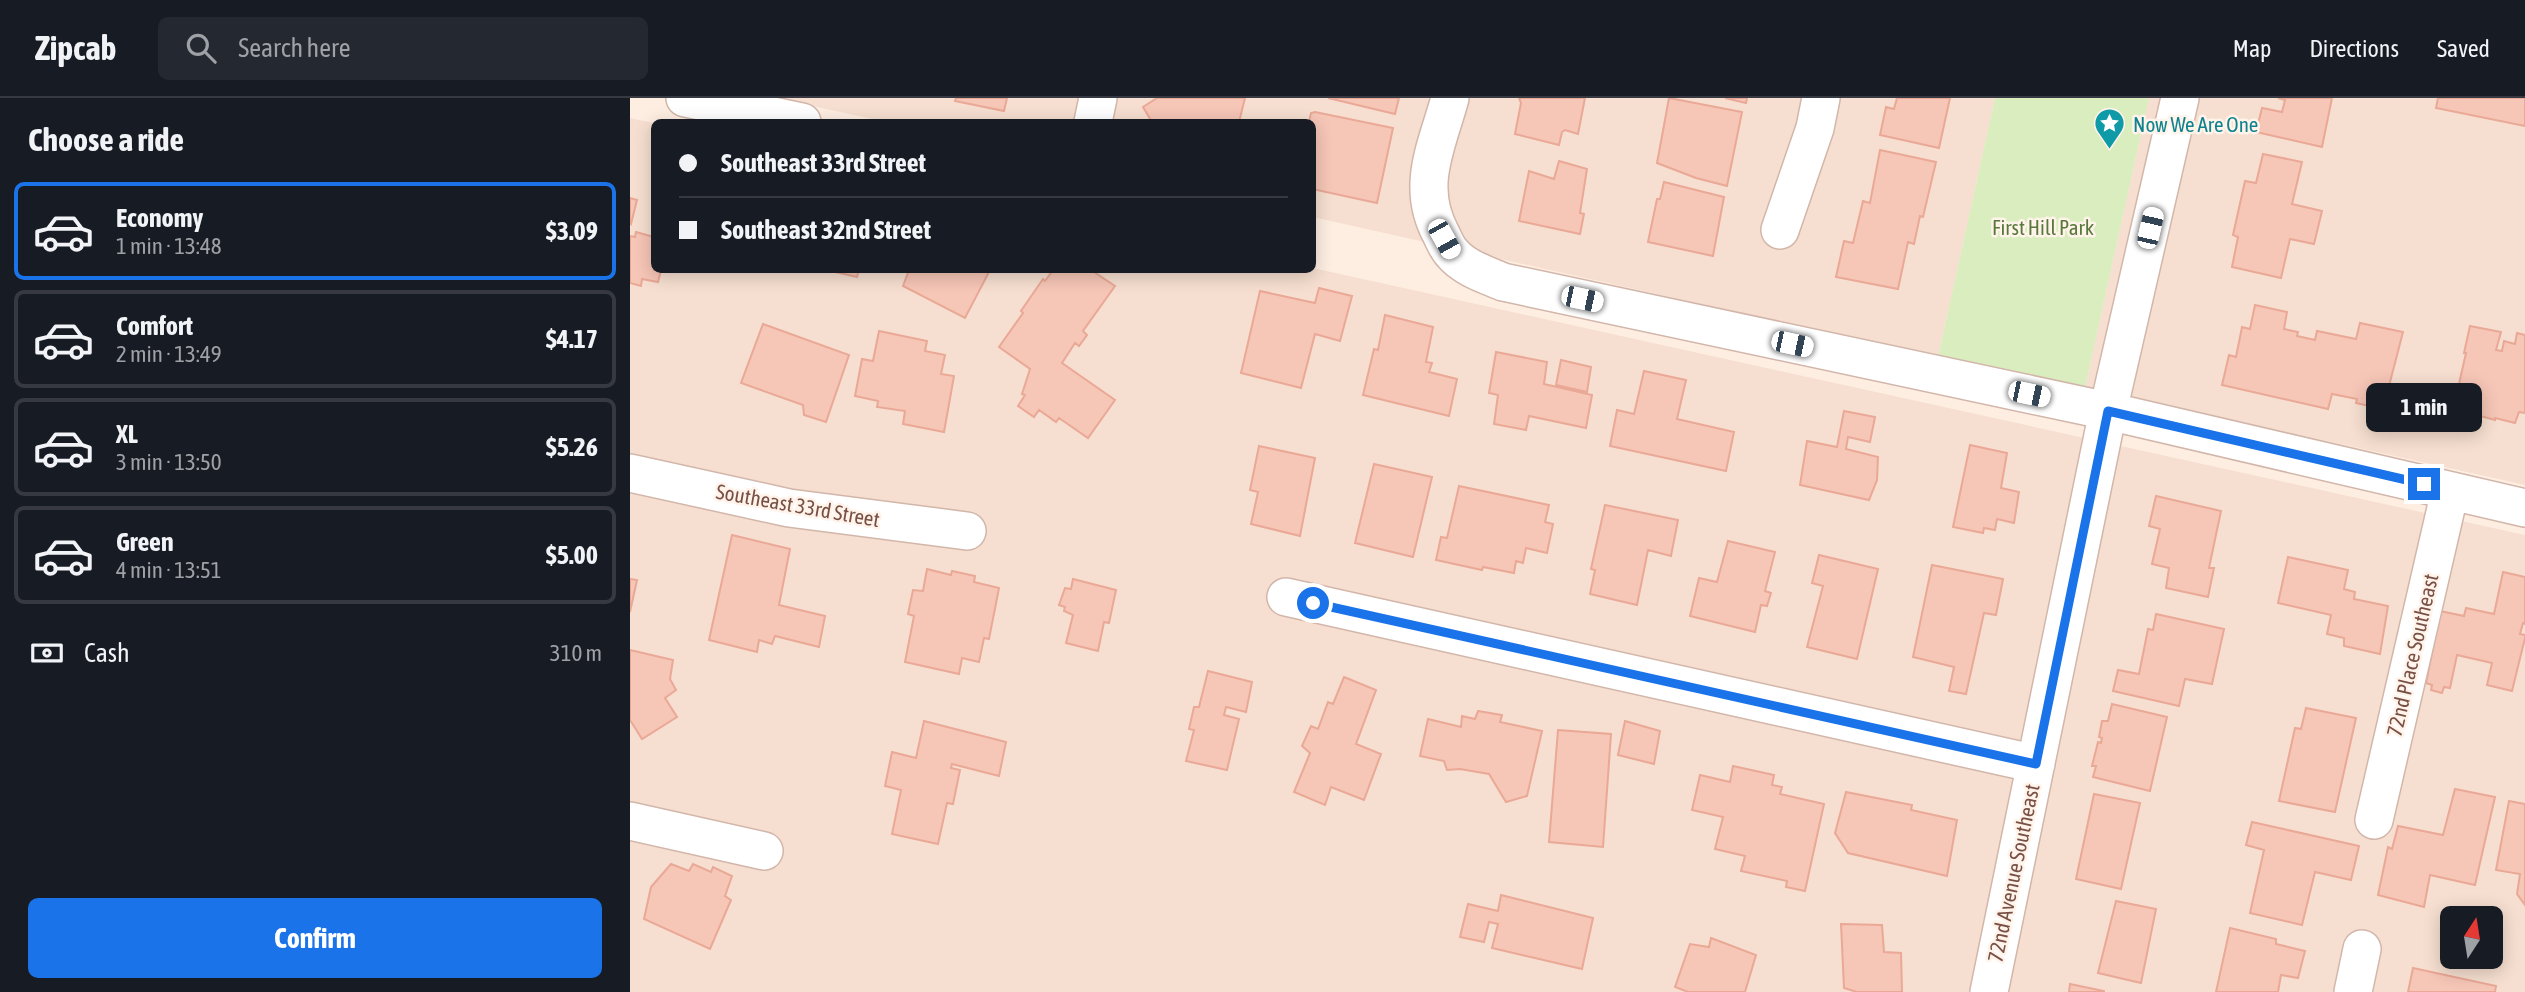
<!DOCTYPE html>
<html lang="en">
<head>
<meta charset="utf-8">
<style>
	:root { --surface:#171b24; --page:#242831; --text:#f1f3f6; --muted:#9ea1a6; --line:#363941; --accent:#1a73e8 }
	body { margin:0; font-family:"Asap Condensed",sans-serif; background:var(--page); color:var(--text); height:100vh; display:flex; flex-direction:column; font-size:26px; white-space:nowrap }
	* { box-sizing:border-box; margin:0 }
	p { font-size:23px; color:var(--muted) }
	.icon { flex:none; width:38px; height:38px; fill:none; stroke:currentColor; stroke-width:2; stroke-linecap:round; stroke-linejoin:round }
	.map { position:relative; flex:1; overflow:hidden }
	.sheet { display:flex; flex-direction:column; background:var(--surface); width:630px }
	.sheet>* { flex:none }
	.hud { position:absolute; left:21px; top:21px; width:665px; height:154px; border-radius:10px; box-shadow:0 4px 18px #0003; display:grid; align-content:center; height:154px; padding:0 28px; background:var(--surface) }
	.needle { width:46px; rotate:12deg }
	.buttons { position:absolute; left:1810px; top:808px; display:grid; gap:14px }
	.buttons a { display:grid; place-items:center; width:63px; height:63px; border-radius:10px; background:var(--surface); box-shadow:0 4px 18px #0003; font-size:35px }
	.end { position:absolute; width:32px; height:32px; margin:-16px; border:9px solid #1a73e8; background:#fff; box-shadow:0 0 0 4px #fff }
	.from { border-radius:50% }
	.bubble { position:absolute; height:49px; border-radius:10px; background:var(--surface); box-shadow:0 4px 18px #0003; font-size:23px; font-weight:700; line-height:49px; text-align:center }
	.car { position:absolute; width:21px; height:42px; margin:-21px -10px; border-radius:9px; box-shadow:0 0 5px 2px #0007; background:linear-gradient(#fff 24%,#345 0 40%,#fff 0 76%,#345 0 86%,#fff 0) }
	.hud b { display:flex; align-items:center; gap:24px; height:66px; font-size:26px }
	.hud b+b { border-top:2px solid var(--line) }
	.hud i { width:18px; height:18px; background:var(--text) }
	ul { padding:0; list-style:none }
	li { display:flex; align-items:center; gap:21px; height:98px; margin:0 14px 10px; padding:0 14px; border:4px solid var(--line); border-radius:10px }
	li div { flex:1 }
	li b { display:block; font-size:26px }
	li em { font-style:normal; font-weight:700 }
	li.current { border-color:var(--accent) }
	li>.icon { width:63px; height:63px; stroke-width:1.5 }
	h2 { padding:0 28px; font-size:32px; line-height:84px }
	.pay { display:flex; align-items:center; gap:18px; height:77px; padding:0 28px; font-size:26px }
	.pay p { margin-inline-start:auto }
	.primary-button { display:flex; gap:14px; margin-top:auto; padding:14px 28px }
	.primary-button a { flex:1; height:80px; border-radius:10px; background:var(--accent); color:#fff; font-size:28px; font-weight:700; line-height:80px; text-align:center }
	header { display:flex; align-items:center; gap:42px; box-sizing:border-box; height:98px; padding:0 35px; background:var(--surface); border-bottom:2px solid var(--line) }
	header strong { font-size:33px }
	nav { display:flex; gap:38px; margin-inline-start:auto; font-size:24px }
	.search { width:490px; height:63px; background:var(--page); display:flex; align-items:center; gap:18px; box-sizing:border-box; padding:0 24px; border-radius:10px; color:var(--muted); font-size:26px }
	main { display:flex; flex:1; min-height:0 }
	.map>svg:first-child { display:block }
	.residential { fill:#f6dfd0; fill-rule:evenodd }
	.green { fill:#d9edbf }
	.building { fill:#f6c6b7; stroke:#eaa896; stroke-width:2 }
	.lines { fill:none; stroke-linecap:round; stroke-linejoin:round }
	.minor-casing { stroke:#d2b6aa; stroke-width:40 }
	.minor { stroke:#fff; stroke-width:37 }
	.route { stroke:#1a73e8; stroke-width:9 }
	.labels { text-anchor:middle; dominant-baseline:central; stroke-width:5; stroke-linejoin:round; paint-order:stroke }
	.culture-label { font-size:21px; fill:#0d838f; stroke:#fff3ea; text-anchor:start }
	.park-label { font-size:21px; fill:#57793b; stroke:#fff3ea }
	.street-label { font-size:21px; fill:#785046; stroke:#fff3ea }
</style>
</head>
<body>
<header>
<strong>Zipcab</strong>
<div class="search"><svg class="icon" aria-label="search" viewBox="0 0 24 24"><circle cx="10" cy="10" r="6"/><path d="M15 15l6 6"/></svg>Search here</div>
<nav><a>Map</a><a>Directions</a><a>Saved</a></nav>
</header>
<main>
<section class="sheet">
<h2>Choose a ride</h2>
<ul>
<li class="current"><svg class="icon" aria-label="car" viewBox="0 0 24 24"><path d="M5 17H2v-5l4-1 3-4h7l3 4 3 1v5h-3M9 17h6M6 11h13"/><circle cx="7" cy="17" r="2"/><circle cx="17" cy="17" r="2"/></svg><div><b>Economy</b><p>1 min · 13:48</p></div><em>$3.09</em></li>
<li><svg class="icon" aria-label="car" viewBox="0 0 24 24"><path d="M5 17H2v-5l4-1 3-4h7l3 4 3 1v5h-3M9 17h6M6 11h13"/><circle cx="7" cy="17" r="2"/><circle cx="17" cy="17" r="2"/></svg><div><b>Comfort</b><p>2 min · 13:49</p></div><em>$4.17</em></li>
<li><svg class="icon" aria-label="car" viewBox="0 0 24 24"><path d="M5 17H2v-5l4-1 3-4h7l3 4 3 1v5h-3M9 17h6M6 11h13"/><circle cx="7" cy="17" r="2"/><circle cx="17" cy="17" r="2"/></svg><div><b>XL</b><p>3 min · 13:50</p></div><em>$5.26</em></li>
<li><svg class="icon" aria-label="car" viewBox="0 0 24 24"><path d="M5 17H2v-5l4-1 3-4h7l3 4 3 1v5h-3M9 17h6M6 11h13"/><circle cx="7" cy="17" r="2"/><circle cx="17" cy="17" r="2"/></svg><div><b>Green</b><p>4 min · 13:51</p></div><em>$5.00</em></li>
</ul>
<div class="pay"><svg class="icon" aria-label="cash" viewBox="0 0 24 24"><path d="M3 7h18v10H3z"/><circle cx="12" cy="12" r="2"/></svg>Cash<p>310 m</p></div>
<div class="primary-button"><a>Confirm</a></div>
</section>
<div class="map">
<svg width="1895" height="894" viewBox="0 0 1895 894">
	<rect width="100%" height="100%" fill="#feeee2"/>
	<path class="residential" d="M146,0H1365L1308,259L683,119L682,24H256Z
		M1519,0H1895V387L1455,289Z
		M0,20L24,25V172L683,170L1895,437V894H0ZM1822,821H1860V859H1822Z"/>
	<path class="green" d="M1365,0H1519L1455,289L1308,259Z"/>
	<path class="building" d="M326,0H377L374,13L325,3Z
		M527,0H615L609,24H522L513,9Z
		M698,0H769L765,16Z
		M889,0H955L948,36L935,32L932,34L929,47L885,36L891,5Z
		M1039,0L1112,14L1097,88L1066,80L1027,65Z
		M1095,0H1117L1116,5Z
		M1267,0H1320L1309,50L1250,37L1256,9L1264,11Z
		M1702,0L1692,49L1626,34L1632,10L1652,14L1655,2L1648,0Z
		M1808,0H1895V28L1806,10Z
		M685,14L763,30L747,105L682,91V24H679L681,15Z
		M1250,52L1306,64L1293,119L1290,118L1284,146L1278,144L1268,191L1206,179L1214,143L1223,145L1233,103L1240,105Z
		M1633,56L1672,64L1662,106L1692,113L1684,146L1660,141L1651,180L1602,169L1608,139L1603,137L1615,83L1626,85Z
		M929,63L957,71L950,115L954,116L950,136L889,123L899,73L924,81Z
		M1034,84L1094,99L1083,158L1018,144L1027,101H1030Z
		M0,100L7,102L1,126L0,125Z
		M6,134L24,139V172H31L28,184L12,181L11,188L0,185V138L5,139Z
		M197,172H229L227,179Z
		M279,172H360L335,220L273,188Z
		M423,172H461L485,188L453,233L457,237L449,248L445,245L432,265L485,302L458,340L429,320L426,324L409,312L404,319L388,308L395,297L392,296L400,271L369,249L393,215L391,213L413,181L415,183Z
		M689,190L722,198L710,243L685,236L671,290L611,275L630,193L685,205Z
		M1625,207L1657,214L1654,231L1668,234L1667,238L1685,242L1687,233L1726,241L1730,225L1773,234L1753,311L1726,305L1727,301L1702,296L1698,311L1592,287L1599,257L1606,259L1612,229L1620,231Z
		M755,217L803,229L796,264L802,265L799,274L827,281L819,318L733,297L744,251L748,252Z
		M133,226L219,257L196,324L174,317L173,307L111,285Z
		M1840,228L1871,234L1866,252L1872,253L1874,243L1885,246L1887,235L1895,237V315L1889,314L1885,325L1865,320V322L1824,311L1825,304H1823L1826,299L1836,255H1834Z
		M249,233L297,243L295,253L315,257L311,276L324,278L314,334L273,326L275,313L247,309L248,303L225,298L232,261L243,263Z
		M866,254L917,264L914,286L962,297L956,330L899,318L896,332L864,326L868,297L859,295Z
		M931,262L961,269L957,294L926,287Z
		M1014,273L1056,282L1047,321L1104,334L1096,373L980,348L987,312L1004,316Z
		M1214,313L1245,319L1240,344L1218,339L1216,351L1248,359L1247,382L1239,402L1170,387L1177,343L1207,349Z
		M1340,347L1377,355L1371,390L1389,394L1384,425L1367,421L1365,432L1354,430L1353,435L1323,429Z
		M629,348L685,360L670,438L621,426L628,394L620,392Z
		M744,366L802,379L783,459L725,445Z
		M829,388L919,407L915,424L923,426L917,455L896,450L893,465L886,463L884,475L853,469L852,472L806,462L811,439L817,440Z
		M1526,398L1591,413L1579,470H1584L1578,499L1536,490L1539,470L1522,466L1530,431L1519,428Z
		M975,407L1048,422L1041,458L1018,452L1007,507L960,496L965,472L961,471Z
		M102,437L160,451L149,507L195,518L189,549L145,538L142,546L129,542L127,554L79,542Z
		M1098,443L1145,454L1135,493L1141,495L1137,508L1131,507L1125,534L1060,518L1069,480L1087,484Z
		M1189,457L1248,471L1227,561L1177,549L1193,488L1182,485Z
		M1658,459L1718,472L1714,491L1725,494L1724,501L1758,508L1750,556L1714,548V540L1697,536L1701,517L1648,505Z
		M1302,467L1373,481L1366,517L1354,515L1336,596L1319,593L1324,569L1283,559Z
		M297,471L321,477L322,473L345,478L344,484L369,490L359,541L354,540L349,564L332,560L329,576L275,564L284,518L278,516L283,492L293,493Z
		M1873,474L1895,479V526L1893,525L1890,536L1895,537V540L1882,593L1857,587L1862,565L1827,557L1820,590L1814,589L1812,595L1801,592L1802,587L1796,585L1810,513L1834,518L1836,510L1864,516Z
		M0,481L7,482L0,514Z
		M443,481L486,492L479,525L474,524L468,553L436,545L443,517L434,513L435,509L429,507L435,490L441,491Z
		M1526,516L1594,531L1582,586L1555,581L1549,608L1483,593L1488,572L1509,576L1518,531L1523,532Z
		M0,552L43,562L40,581L46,592L35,600L47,619L12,641L0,622Z
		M578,573L622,584L616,614L596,609L594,617L609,621L597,672L556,663L564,632L559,631L564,609H569Z
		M714,579L746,592L726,646L751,656L734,702L701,689L695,707L664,694L680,655L672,648L681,628L688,631L698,604L703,606Z
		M1482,606L1537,619L1520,693L1463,679L1466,668H1462L1468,644L1471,645L1472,640L1469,639L1472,623H1478Z
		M1676,610L1726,620L1705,714L1649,703L1665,630L1671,631Z
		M848,613L872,617L870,624L912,633L897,698L876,704L859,676L830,671L817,672L814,663L790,658L798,621L831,629L832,618L845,621Z
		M294,623L376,644L369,678L322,666L321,670L330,672L323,706L317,705L308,746L262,736L271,692L255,688L262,654L286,660Z
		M995,623L1030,633L1024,666L988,657Z
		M928,632L981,636L973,749L919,744Z
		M1103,668L1144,677L1142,687L1152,689L1150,696L1194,706L1175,793L1156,789L1157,783L1111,773L1115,758L1085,751L1093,719L1062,712L1070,677L1100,684Z
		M1825,691L1865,699L1845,787L1800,777L1794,809L1748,797L1758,749L1762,751L1768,728L1813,737Z
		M1216,694L1282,707L1281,712L1327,722L1317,778L1218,755L1205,735Z
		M1464,696L1510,705L1491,791L1446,781Z
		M1879,703L1895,706V807L1887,796L1890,776L1866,772Z
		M1622,724L1729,748L1721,782L1685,774L1672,827L1620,815L1634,752L1616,747Z
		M41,766L59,773L63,766L81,774L83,769L102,778L95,798L101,802L80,851L14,821L21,789Z
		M871,797L963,820L952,871L862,850L868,826L859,824L854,844L830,839L838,806L868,813Z
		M1486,803L1526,811L1511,885L1468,875Z
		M1211,826L1252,827L1254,854L1271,855L1272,894H1227L1214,890Z
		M1600,830L1646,841V846L1675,853L1668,880L1651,877L1648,894H1586Z
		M1081,840L1126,857L1115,894H1058L1045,889L1060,846L1079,849Z
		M1783,870L1866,888L1865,894H1778Z
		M1440,886L1474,893V894H1439Z"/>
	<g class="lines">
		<defs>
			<path id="minor" d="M55,0L172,24
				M820,0C807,48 785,88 811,136C814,142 817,150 822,155C834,170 857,177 873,184L1478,313L1895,410
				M463,24L468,0
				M1150,132L1185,30L1191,0
				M0,375L159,410L337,433
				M656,499L1406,666
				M1744,722L1820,393
				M0,723L134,753
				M1359,894L1478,313L1550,0
				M1723,894L1732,851"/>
		</defs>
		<use href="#minor" class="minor-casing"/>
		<use href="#minor" class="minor"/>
	</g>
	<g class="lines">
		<path class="route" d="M683,505L1406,666L1478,313L1794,386"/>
	</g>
	<defs>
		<symbol id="sight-pin" viewBox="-11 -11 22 30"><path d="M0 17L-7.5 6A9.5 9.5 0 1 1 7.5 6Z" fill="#0f9aa8" stroke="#fff3ea"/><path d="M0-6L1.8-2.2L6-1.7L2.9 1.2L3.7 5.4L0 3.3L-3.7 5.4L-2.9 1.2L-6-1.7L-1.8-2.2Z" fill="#fff"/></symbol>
	</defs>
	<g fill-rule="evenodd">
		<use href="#sight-pin" x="1462" y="8" width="35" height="47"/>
	</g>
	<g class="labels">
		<g class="culture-label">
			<text x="1503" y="26">Now We Are One</text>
		</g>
		<g class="park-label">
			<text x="1413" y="129">First Hill Park</text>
		</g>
		<g class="street-label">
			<text transform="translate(168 407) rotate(10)">Southeast 33rd Street</text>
			<text transform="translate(1782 557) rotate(-77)">72nd Place Southeast</text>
			<text transform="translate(1383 775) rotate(-78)">72nd Avenue Southeast</text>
		</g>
	</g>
</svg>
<div class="buttons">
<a><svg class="needle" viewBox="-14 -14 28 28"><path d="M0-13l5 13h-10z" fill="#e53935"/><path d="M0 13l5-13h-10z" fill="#9ea1a6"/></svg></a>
</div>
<i class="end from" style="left:683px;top:505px"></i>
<i class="end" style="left:1794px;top:386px"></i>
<div class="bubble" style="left:1736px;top:285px;width:116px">1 min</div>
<i class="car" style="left:1520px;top:130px;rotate:13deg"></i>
<i class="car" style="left:814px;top:141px;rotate:151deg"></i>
<i class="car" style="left:952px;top:201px;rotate:102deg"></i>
<i class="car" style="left:1162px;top:246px;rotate:102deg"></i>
<i class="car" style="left:1399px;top:296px;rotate:102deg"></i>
<div class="hud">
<b><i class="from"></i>Southeast 33rd Street</b>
<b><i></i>Southeast 32nd Street</b>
</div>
</div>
</main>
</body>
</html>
